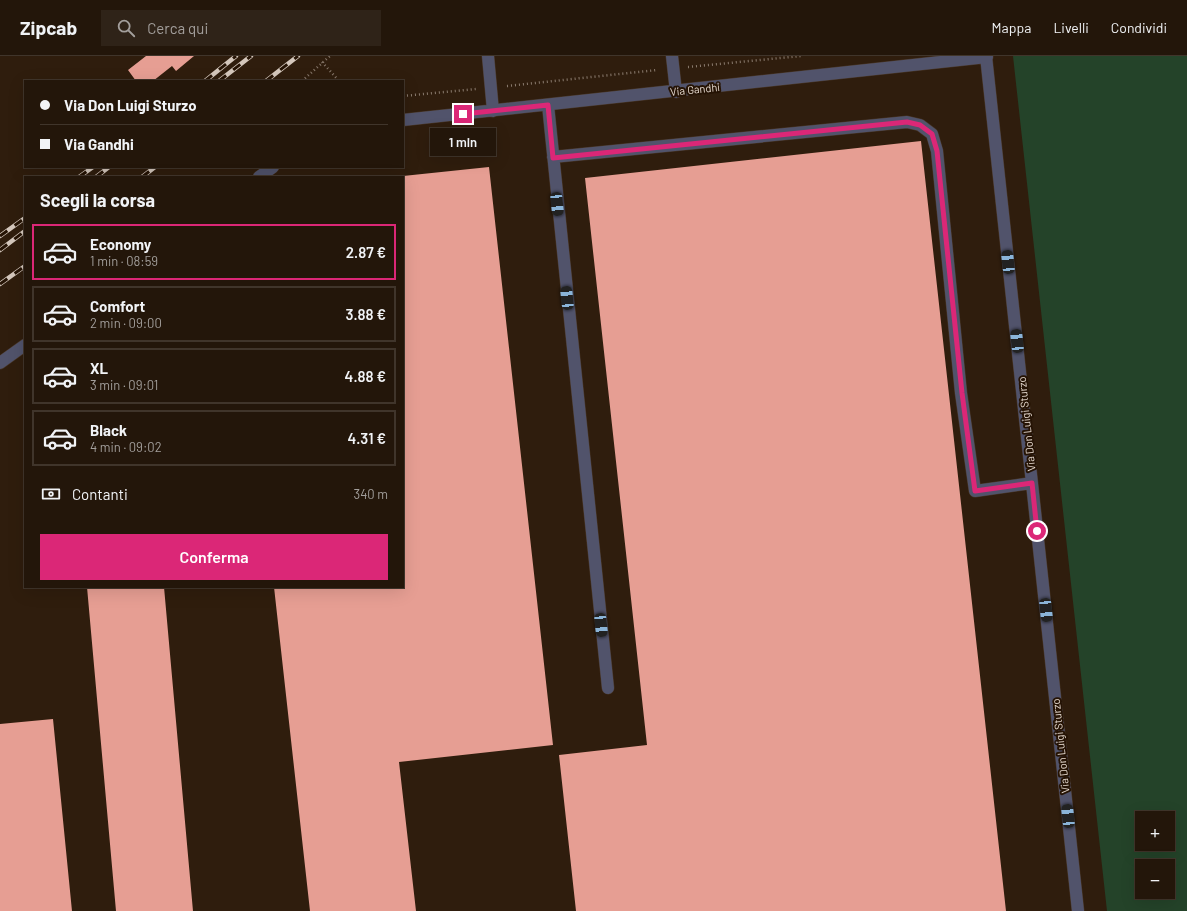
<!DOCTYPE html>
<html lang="it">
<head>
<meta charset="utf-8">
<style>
	:root { --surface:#23160a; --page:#2f2318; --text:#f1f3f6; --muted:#a39f9c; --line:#40352b; --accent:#db2777 }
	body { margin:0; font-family:Barlow,sans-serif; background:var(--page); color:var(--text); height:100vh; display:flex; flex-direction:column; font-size:15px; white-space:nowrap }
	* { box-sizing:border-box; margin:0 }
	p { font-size:13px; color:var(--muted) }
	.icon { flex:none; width:22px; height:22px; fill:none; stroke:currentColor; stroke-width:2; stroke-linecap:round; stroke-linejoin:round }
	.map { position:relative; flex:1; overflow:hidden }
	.drawer { position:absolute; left:24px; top:120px; width:380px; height:412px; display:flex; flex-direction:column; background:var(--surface); border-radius:0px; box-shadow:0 4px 16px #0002,0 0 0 1px var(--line) }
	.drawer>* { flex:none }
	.top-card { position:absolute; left:24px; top:24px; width:380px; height:88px; border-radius:0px; box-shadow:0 4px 16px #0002,0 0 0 1px var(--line); display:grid; align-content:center; height:88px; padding:0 16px; background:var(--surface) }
	.buttons { position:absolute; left:1135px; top:755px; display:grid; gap:8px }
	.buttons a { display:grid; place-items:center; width:40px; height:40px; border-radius:0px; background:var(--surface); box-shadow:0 4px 16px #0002,0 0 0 1px var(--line); font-size:20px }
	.end { position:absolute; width:18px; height:18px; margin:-9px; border:5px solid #db2777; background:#fff; box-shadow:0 0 0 2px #fff }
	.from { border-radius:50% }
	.bubble { position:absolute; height:28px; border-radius:0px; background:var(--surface); box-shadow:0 4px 16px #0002,0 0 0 1px var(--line); font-size:13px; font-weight:600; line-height:28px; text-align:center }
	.car { position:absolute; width:12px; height:24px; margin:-12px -6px; border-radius:5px; box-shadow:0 0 3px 1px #0007; background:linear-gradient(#222 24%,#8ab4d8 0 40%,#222 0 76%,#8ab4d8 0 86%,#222 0) }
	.top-card b { display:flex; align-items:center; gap:14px; height:38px; font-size:15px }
	.top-card b+b { border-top:1px solid var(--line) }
	.top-card i { width:10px; height:10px; background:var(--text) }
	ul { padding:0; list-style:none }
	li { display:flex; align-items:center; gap:12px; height:56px; margin:0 8px 6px; padding:0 8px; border:2px solid var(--line); border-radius:0px }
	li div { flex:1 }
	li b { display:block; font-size:15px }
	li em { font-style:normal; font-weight:600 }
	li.selected { border-color:var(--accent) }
	li>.icon { width:36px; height:36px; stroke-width:1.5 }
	h2 { padding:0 16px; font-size:18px; line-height:48px }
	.pay { display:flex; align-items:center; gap:10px; height:44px; padding:0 16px; font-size:15px }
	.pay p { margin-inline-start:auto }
	.primary-button { display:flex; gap:8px; margin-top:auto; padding:8px 16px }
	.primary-button a { flex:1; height:46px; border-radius:0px; background:var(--accent); color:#fff; font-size:16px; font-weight:600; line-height:46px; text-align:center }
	header { display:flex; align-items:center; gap:24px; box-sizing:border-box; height:56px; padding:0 20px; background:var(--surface); border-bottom:1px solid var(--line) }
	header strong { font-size:19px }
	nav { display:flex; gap:22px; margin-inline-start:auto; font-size:14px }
	.search { width:280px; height:36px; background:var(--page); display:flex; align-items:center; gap:10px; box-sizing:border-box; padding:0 14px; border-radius:0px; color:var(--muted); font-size:15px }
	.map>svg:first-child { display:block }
	.green { fill:#244329; fill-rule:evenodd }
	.building { fill:#e69e93 }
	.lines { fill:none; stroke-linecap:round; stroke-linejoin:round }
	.minor-casing { stroke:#493728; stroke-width:13 }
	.path { stroke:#8b7c6f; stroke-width:2.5; stroke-dasharray:1 3; stroke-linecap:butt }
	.minor { stroke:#51536b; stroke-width:12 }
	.rail-casing { stroke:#d4c7bc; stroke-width:4.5 }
	.rail { stroke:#251304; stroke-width:3; stroke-dasharray:9; stroke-linecap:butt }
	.route { stroke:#db2777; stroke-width:5 }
	.labels { text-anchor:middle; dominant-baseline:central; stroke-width:4; stroke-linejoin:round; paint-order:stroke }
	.street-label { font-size:11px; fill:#e6dad0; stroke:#251304 }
</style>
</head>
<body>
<header>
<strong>Zipcab</strong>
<div class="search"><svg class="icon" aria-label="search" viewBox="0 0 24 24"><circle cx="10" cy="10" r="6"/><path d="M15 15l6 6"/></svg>Cerca qui</div>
<nav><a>Mappa</a><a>Livelli</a><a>Condividi</a></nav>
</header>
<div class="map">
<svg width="1187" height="855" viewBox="0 0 1187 855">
	<rect width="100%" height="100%" fill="#2f1d0d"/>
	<path class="green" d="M1013,0H1187V855H1107ZM1142,762H1168V788H1142ZM1142,810H1168V836H1142Z"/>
	<path class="building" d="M146,0H194L176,15L172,10L153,25H136L128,14Z
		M921,85L1006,855H576L559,699L647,689L585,122Z
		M489,111L553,689L399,706L416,855H310L274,531H403V120Z
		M87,531H164L193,855H116Z
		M53,663L72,855H0V668Z"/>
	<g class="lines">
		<defs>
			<path id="minor" d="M488,0L493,55
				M672,0L676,36
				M986,0L1078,855
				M548,49L608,632
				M403,64L987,1
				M553,101L907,66L920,69L932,78L937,95L961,337L975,435L1032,427
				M259,121L273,111
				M0,307L25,289"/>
		</defs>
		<use href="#minor" class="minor-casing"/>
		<path class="path" d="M322,6L339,25
			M688,11L801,0
			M302,25L330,0
			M507,30L657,14
			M403,40L476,33"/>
		<use href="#minor" class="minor"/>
		<defs>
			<path id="rail" d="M205,25L236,0
				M219,25L251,0
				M266,25L298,0
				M79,121L93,111
				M96,121L109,111
				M142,121L155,111
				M0,180L25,162
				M0,194L25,175
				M0,228L25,210"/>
		</defs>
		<use href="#rail" class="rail-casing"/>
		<use href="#rail" class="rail"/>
	</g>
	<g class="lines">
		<path class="route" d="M463,58L548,49L553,102L907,66L920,69L932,78L937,95L962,337L975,435L1032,427L1037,475"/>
	</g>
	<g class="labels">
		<g class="street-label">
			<text transform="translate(695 33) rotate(-6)">Via Gandhi</text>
			<text transform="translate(1026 368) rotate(-96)">Via Don Luigi Sturzo</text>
			<text transform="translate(1060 690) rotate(-96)">Via Don Luigi Sturzo</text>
		</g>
	</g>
</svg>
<div class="buttons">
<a>+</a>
<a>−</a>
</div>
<i class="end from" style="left:1037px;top:475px"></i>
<i class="end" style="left:463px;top:58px"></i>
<div class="bubble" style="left:430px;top:72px;width:66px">1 min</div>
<i class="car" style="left:557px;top:148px;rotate:174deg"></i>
<i class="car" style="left:1008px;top:206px;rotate:354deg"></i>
<i class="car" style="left:567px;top:242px;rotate:354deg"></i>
<i class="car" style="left:1017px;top:285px;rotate:354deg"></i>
<i class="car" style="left:1046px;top:554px;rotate:174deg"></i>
<i class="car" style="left:601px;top:569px;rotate:174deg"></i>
<i class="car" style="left:1068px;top:760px;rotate:354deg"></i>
<div class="top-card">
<b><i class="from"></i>Via Don Luigi Sturzo</b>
<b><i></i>Via Gandhi</b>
</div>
<section class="drawer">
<h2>Scegli la corsa</h2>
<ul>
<li class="selected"><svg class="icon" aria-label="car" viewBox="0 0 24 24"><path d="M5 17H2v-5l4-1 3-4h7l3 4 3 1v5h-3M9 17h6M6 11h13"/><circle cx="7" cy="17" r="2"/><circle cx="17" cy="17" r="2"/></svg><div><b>Economy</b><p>1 min · 08:59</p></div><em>2.87 €</em></li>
<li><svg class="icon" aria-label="car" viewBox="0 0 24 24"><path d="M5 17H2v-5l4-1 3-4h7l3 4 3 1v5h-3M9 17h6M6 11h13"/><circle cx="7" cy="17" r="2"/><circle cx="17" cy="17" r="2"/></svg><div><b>Comfort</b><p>2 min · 09:00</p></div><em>3.88 €</em></li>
<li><svg class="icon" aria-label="car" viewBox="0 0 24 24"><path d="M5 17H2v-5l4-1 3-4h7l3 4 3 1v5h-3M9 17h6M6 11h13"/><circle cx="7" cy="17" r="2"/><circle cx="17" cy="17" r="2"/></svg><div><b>XL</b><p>3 min · 09:01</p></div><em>4.88 €</em></li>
<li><svg class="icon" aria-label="car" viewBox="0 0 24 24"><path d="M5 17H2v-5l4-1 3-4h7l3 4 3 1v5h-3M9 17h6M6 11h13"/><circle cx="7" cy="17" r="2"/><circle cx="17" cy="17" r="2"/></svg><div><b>Black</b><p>4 min · 09:02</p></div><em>4.31 €</em></li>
</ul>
<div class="pay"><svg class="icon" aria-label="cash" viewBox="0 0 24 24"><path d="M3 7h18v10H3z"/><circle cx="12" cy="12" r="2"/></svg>Contanti<p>340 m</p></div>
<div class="primary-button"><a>Conferma</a></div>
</section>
</div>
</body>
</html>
